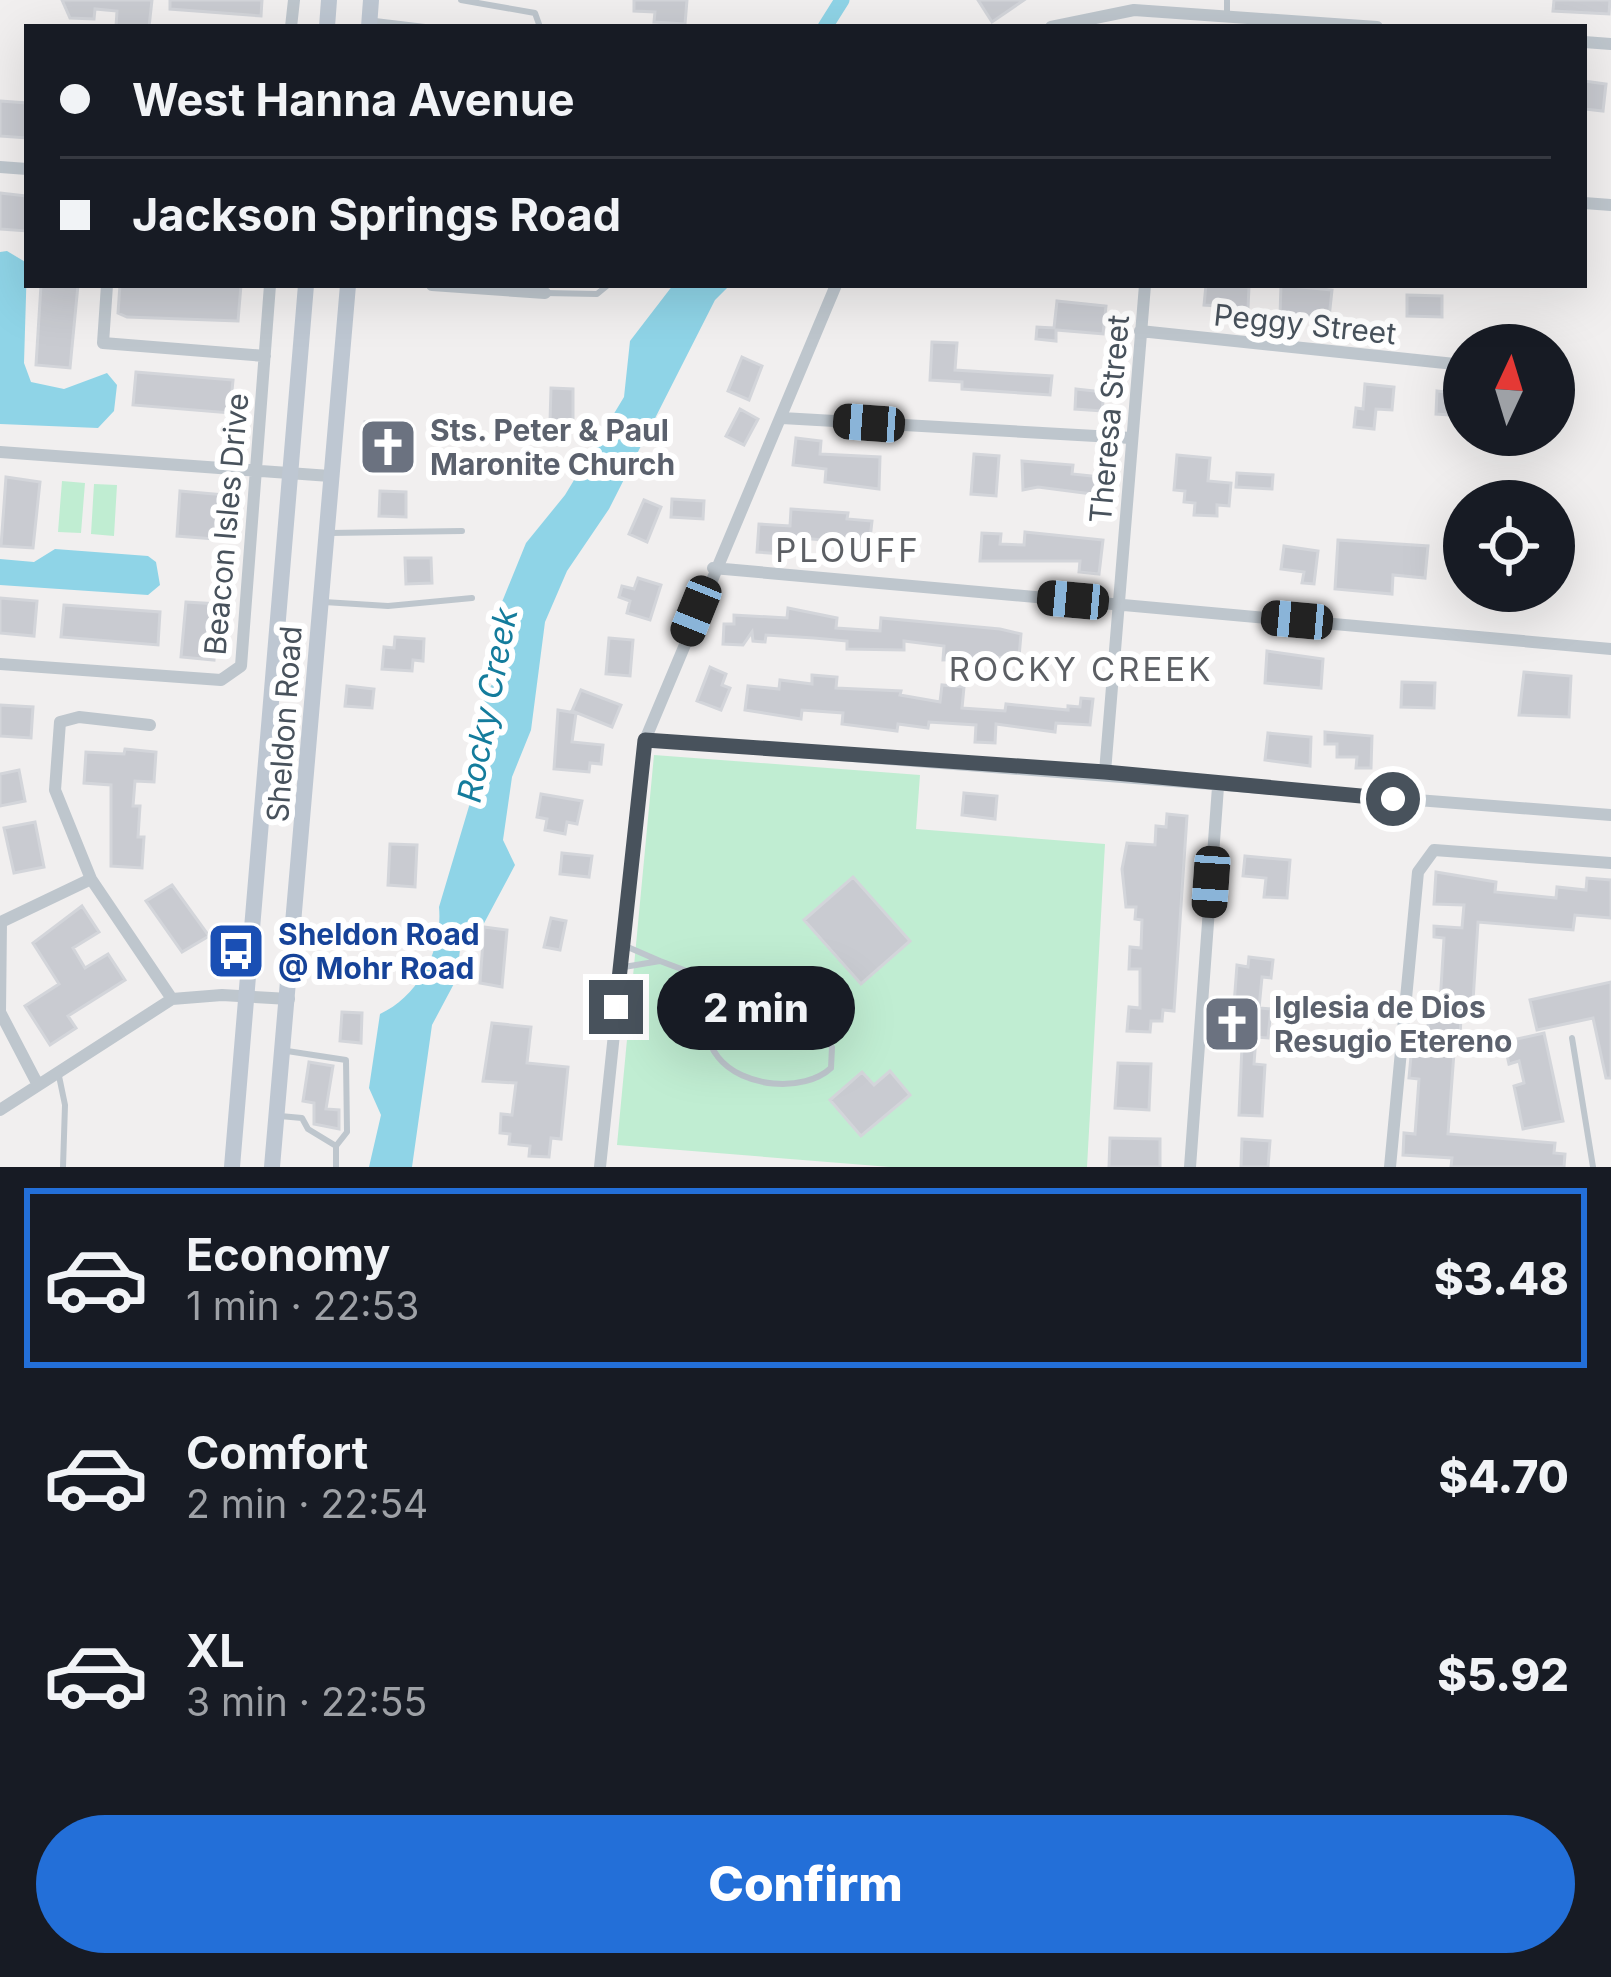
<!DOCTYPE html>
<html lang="en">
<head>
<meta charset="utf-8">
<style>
	:root { --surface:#171b24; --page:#20242c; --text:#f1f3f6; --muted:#9ea1a6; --line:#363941; --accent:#236fd8 }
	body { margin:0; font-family:Inter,sans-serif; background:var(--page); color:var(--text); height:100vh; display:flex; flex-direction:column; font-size:45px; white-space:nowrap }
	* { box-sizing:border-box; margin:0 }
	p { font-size:39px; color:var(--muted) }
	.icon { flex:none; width:66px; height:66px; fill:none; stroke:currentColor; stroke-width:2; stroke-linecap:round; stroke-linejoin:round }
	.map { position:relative; height:1167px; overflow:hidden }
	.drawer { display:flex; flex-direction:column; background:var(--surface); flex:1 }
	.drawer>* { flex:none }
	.banner { position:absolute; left:24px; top:24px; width:1563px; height:264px; border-radius:0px; box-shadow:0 12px 48px #0002; display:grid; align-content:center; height:264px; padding:0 36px; background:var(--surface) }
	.needle { width:78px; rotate:4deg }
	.tools { position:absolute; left:1443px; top:324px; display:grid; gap:24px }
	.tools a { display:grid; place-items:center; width:132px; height:132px; border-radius:50%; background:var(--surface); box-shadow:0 12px 48px #0002; font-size:60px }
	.end { position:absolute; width:54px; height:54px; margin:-27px; border:15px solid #48525c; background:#fff; box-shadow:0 0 0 6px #fff }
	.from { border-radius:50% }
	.bubble { position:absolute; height:84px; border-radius:42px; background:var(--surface); box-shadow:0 12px 48px #0002; font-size:39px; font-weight:800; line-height:84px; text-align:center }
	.car { position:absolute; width:36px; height:72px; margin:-36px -18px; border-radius:15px; box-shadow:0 0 9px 3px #0007; background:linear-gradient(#222 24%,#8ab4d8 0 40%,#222 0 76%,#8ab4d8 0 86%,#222 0) }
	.banner b { display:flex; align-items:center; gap:42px; height:114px; font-size:45px }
	.banner b+b { border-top:3px solid var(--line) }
	.banner i { width:30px; height:30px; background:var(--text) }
	ul { padding:21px 0 0; list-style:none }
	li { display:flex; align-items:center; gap:36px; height:180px; margin:0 24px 18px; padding:0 12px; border:6px solid transparent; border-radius:0px }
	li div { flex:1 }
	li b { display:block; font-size:45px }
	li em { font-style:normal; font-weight:800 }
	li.selected { border-color:var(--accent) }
	li>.icon { width:108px; height:108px; stroke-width:1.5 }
	.cta { display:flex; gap:24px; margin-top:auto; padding:24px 36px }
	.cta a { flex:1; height:138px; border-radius:72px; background:var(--accent); color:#fff; font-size:48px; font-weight:800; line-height:138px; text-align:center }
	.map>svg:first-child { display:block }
	.green { fill:#c0edd2 }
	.water { fill:#8fd4e7 }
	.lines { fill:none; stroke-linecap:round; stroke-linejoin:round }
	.canal { stroke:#8fd4e7; stroke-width:15 }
	.building { fill:#c9cbd1; stroke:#d3d5da; stroke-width:3 }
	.lane { stroke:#bec6cd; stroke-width:6 }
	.street { stroke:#bec6cd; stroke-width:12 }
	.secondary { stroke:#bec7d2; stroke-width:16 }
	.route { stroke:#48525c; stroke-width:15 }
	.labels { text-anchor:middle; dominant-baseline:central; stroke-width:12; stroke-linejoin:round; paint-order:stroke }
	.street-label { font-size:30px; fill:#48525c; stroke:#fff }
	.worship-label { font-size:30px; font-weight:bold; fill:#5b616d; stroke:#fff; text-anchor:start }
	.transit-label { font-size:30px; font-weight:bold; fill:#164399; stroke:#fff; text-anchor:start }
	.neighbourhood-label { font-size:33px; letter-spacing:3px; fill:#5c5f64; stroke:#fff }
	.water-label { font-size:33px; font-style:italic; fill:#147c9c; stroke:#fff }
</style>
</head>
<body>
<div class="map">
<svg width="1611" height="1167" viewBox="0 0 1611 1167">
	<rect width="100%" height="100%" fill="#f1efef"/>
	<path class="green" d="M62,481L85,483L81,533L58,532Z
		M94,484L117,485L114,536L91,534Z
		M654,755L920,775L916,829L1105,844L1087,1167H890L617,1145Z"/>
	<path class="water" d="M7,251L27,263L24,363L31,382L64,389L107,373L117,385L114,411L98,428L0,424V252Z
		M673,285H730L715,300L609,509L567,571L545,622L531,730L512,777L503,840L515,865L482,927L460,949L457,978L432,1025L412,1167H369L381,1115L369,1088L380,1014C419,996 443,949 439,907L481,766L482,704L493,682L502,602L526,543L565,495L624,397L630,341Z
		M55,549L148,556L156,562L160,585L148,595L0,585V559L34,562Z"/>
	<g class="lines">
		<path class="canal" d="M825,27L842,0"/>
	</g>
	<path class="building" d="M62,0H152L149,27H116L117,11L95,9L94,19L70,18Z
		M170,0H262L261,16L170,9Z
		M634,0H687L685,24L654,22L655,12L634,11Z
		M978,0H1024L992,22Z
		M1554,0H1610L1609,14L1553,11Z
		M1584,81L1606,84L1603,111L1584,109Z
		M0,101L27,103V138L0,136Z
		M0,193L27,196V231L0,229Z
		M41,285H78L70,368L36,365Z
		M120,285H241L238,321L127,317L118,313Z
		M1206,285L1249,287L1248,308L1204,305Z
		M1281,285L1332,290L1329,318L1280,315Z
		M1407,295L1442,296V317L1407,316Z
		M1057,301L1106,306L1103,334L1056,330V341L1036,339L1037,327L1054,328Z
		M932,342L957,343L955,370L1052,376L1050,395L962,389V382L930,380Z
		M742,357L762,366L749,400L728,391Z
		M136,372L233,380L230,413L133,405Z
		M1365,384L1394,387L1392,410L1376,409L1374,429L1354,427L1356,408L1363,409Z
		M551,388L573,389V422H550Z
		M1076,389L1104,392L1102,411L1075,409Z
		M1437,391L1464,394V416L1436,414Z
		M740,409L758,419L744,445L726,436Z
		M365,422L395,425L394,436L413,437L412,459L392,458L391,469L362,466Z
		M796,438L821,441L820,454L880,457L879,489L825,482L826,469L793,465Z
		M974,454L999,456L996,496L971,494Z
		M1177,455L1210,458L1208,481L1231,483L1229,506L1217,505V516L1194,515L1195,503L1184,502L1185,491L1174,490Z
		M1022,461L1073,465L1072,474L1102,477L1100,495L1038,487L1023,490Z
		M1237,473L1273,475L1272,489L1236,487Z
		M6,477L40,482L33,548L1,546Z
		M180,491L226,495L225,507H217L214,539L177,536Z
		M380,491L406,492V517L379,516Z
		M672,499L704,501L703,519L671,517Z
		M644,500L661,507L647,542L629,534Z
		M791,509L848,513L847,519L872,521L868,557L853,556L854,542L783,537L782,554L757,552L759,524L790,526Z
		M1025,532L1103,540L1099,574L1079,572L1080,561H980L982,533L1001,534L1000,544L1024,545Z
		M1338,540L1428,546L1425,578L1393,575L1392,594L1335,589Z
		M1284,546L1318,551L1314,584L1302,583L1304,572L1281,569Z
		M405,558H431L432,583L406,584Z
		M638,578L661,585L650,620L627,613L630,601L619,597L622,586L634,589Z
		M0,598L37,601L34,636L0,633Z
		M186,602L218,604L214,660L181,657Z
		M64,605L160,612L158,645L61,637Z
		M788,608L837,618L836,628L880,631L881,618L1000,629L1021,634L1019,657L943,660L944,646L904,641V650L847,649V641L814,638L766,635L765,642L753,641L752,632L743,645L723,644L724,624H734V615L787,618Z
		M395,637L424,639L423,661L413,660L412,671L382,669L384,647L394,648Z
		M609,638L633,640L630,676L606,674Z
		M1267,651L1323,659L1321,688L1265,683Z
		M710,667L726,674L722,685L730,688L721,710L697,701Z
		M1524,672L1571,676L1569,717L1519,715Z
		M812,675L837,677L836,688L901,691L900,695L940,702L942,685L964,687L962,708L1005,711L1006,704L1068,710V706L1080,707L1081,698L1093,699L1090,725L1056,723L1055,732L996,724L995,743L975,742L976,725L929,722L928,728L898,724L897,731L842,724L843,713L802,710L801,719L745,710L748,686L779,689L780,680L812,684Z
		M1402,682L1435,683L1434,708L1401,707Z
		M347,686L374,689L372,708L345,706Z
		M581,690L621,705L612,727L572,711Z
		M0,705L33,707L31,738L0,736Z
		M558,710L576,713L572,742L603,745L601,764L590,763L589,772L554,769Z
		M1325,732L1372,736L1371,768H1356L1357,757H1337V744H1325Z
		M1268,733L1311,737L1310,766L1265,760Z
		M125,749L156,752L154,782L135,781L133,806H140L138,837H144L142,868L111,866V785L84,783L86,752L124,754Z
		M19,770L25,801L0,806V774Z
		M964,793L997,796L995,819L962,815Z
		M541,794L582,801L577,824L567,822L565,834L545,830L547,819L537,817Z
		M1167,814L1187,816L1174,1011L1163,1010L1162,1021H1151L1150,1032L1127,1031L1129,1007L1140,1008V969H1129L1130,947L1141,948L1142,920L1135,919L1136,907H1126L1122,869L1127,843L1155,845L1156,826L1166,827Z
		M35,822L44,867L14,873L4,828Z
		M390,844L417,845L415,887L388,885Z
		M562,853L592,856L589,877L560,874Z
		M1245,856L1290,860L1287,898L1264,897L1266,878L1243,876Z
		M1436,872L1496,882L1495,892L1556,898L1557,887L1586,890L1587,878L1611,880V918L1575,915L1573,930L1478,922L1472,1017L1461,1016L1460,1039H1455L1448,1134L1555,1143L1554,1153L1565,1154L1564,1167H1451L1452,1158L1403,1155L1404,1133L1415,1134L1419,1079L1409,1078L1412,1045L1427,1046L1429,1004H1440L1444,938L1434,937V926L1462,928L1464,905L1434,904Z
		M853,877L910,941L861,984L804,920Z
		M172,885L209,936L182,952L146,901Z
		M82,906L99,932L73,948L85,968L108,954L125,980L68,1016L76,1028L50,1045L25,1006L59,984L33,943Z
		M551,918L566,921L560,950L544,947Z
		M484,927L507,930L502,987L480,983Z
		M1249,957L1273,960L1271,978L1262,977L1259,1008L1271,1009L1268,1038L1256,1037L1254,1064L1265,1065L1262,1116L1239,1115L1242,1046L1231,1045L1237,965L1248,967Z
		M1611,982V1078H1606L1593,1018L1537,1030L1530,1000Z
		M342,1012L362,1013L361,1043L340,1041Z
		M492,1023L531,1027L527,1063L568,1067L561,1139L551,1138L549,1157L529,1156L530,1146L509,1144L510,1134L500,1133L501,1114L512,1115L516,1083L483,1081Z
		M1544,1033L1563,1121L1523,1129L1514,1086L1524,1083L1519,1061L1509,1064L1504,1042Z
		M309,1062L333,1066L326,1109L339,1110V1129L314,1124V1103L303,1101Z
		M1118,1063L1151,1064L1149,1110L1115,1108Z
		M890,1071L910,1095L861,1136L830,1100L862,1072L874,1085Z
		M1110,1138L1160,1139V1167H1109Z
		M1242,1139L1270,1141L1268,1167H1241Z"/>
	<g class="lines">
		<path class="lane" d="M461,0L535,13L540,27
			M1227,0V16
			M375,21L425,27
			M545,293L597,294L608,285
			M329,533L462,531
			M324,602L388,606L472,598
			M623,945L660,961L624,967
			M660,961L692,973L715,998L802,1016L832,1047L831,1068C804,1093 742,1088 718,1057C702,1037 703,1008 701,983
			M1572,1038L1593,1167
			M287,1051L346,1060L347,1132L336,1146
			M59,1076L65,1105L63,1167
			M280,1116L302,1118L308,1129L336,1146V1167"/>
		<path class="street" d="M291,27L294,0
			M1051,27L1134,10L1377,27
			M1584,42L1611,44
			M0,167L27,169
			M1584,203L1611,205
			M107,285L103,343L265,356
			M432,285L545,293
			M1140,331L1464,365
			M1554,374L1562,375
			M782,418L1131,438
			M0,452L330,476
			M713,568L1611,649
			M0,664L221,680L241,666L270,285
			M150,725L79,717L60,722L55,790L91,879L172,999
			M645,740L1611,815
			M1105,772L1145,285
			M38,1085L0,1012L1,922L91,879
			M0,1110L172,999L222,995L289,999
			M600,1167L645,740L836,285
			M1190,1167L1218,787
			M1390,1167L1418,872L1434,850L1611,863"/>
		<path class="secondary" d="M327,27L329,0
			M369,27L371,0
			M232,1167L306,285
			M272,1167L348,285"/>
	</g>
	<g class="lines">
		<path class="route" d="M616,1007L645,740L1105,772L1393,799"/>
	</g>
	<defs>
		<symbol id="church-square" viewBox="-11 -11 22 22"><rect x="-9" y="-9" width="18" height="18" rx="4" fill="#6b7280" stroke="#fff"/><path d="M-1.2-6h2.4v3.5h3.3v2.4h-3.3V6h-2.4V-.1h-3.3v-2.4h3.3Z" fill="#fff"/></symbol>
		<symbol id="bus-square" viewBox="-11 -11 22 22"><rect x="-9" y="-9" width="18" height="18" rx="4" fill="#1a4fb4" stroke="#fff"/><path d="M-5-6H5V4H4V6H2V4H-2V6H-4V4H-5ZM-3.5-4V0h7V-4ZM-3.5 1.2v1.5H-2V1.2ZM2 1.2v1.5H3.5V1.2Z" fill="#fff"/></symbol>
	</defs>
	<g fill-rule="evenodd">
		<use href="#church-square" x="355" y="414" width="66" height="66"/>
		<use href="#bus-square" x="203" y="918" width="66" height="66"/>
		<use href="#church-square" x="1199" y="991" width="66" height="66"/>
	</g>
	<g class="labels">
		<g class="street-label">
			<text transform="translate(1305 324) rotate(6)">Peggy Street</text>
			<text transform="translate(1109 419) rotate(-85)">Theresa Street</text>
			<text transform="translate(226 524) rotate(-85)">Beacon Isles Drive</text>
			<text transform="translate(284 724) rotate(-86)">Sheldon Road</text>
		</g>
		<g class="worship-label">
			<text x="430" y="430">Sts. Peter &amp; Paul<tspan x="430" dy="34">Maronite Church</tspan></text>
			<text x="1274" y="1007">Iglesia de Dios<tspan x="1274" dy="34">Resugio Etereno</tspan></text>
		</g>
		<g class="transit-label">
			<text x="278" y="934">Sheldon Road<tspan x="278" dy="34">@ Mohr Road</tspan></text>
		</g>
		<g class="neighbourhood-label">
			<text x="848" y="550">PLOUFF</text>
			<text x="1081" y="669">ROCKY CREEK</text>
		</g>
		<g class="water-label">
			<text transform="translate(487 705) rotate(-79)">Rocky Creek</text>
		</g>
	</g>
</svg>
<div class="tools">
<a><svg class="needle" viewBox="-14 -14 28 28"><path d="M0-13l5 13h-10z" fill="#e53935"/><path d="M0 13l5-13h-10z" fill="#9ea1a6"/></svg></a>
<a><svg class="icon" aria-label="locate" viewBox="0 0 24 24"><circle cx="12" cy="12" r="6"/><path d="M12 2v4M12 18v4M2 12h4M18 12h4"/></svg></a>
</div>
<i class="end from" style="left:1393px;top:799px"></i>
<i class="end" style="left:616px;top:1007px"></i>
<div class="bubble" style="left:657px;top:966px;width:198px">2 min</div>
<i class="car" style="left:869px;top:423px;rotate:274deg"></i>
<i class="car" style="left:1073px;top:600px;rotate:275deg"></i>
<i class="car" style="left:696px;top:611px;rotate:202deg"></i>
<i class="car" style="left:1297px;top:620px;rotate:275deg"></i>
<i class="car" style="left:1211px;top:882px;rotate:184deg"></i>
<div class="banner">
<b><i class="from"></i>West Hanna Avenue</b>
<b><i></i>Jackson Springs Road</b>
</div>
</div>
<section class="drawer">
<ul>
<li class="selected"><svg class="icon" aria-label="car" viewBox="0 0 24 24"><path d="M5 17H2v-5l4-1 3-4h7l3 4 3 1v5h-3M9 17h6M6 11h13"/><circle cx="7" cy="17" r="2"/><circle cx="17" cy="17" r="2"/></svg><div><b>Economy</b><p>1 min · 22:53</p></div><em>$3.48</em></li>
<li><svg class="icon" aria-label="car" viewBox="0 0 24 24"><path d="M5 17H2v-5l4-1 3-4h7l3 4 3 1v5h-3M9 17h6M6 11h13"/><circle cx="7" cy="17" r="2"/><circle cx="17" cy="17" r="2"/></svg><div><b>Comfort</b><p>2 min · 22:54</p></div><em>$4.70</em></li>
<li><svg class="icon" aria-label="car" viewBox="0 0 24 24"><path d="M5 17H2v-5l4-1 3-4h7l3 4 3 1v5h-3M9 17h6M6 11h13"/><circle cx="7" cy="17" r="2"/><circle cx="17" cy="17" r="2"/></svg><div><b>XL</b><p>3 min · 22:55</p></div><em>$5.92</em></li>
</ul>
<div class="cta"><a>Confirm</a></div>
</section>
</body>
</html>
